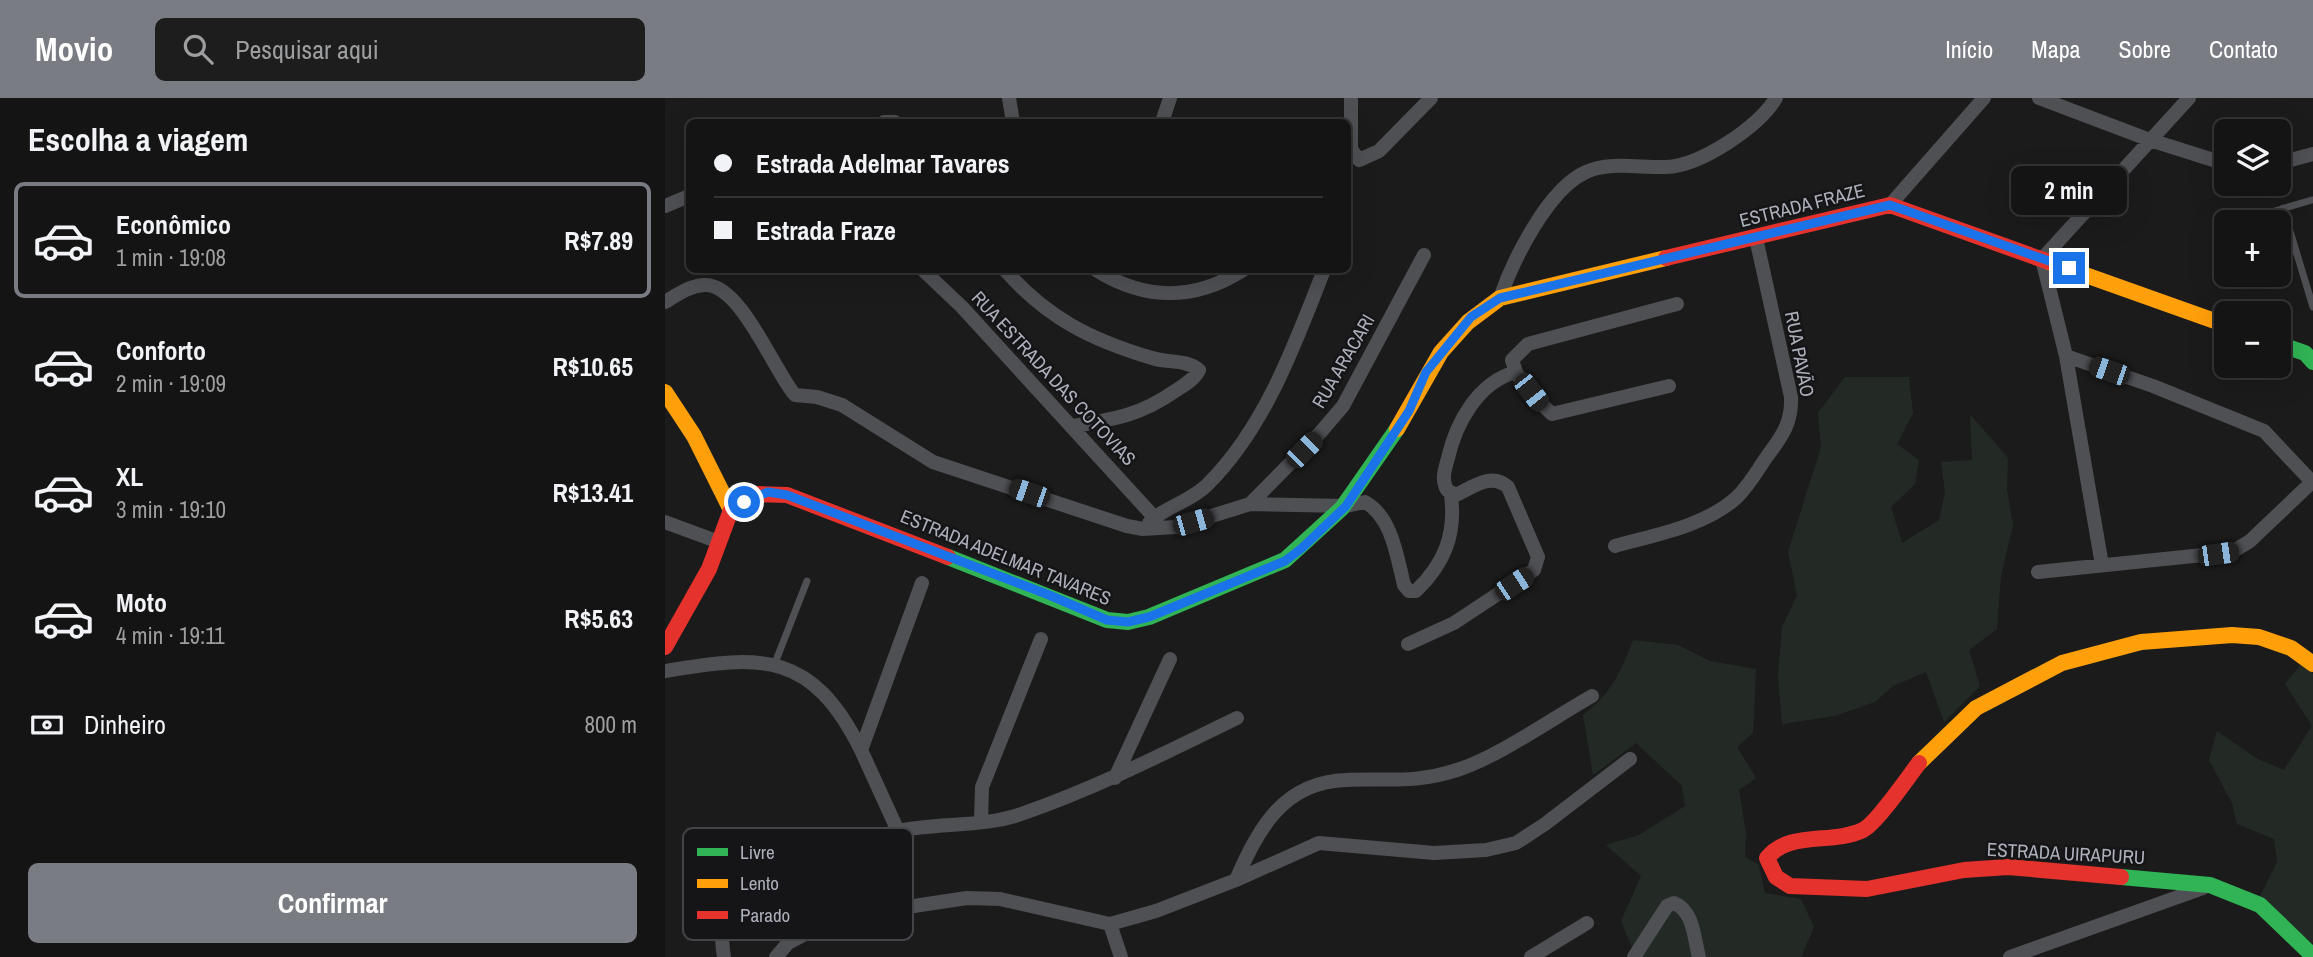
<!DOCTYPE html>
<html lang="pt">
<head>
<meta charset="utf-8">
<style>
	:root { --surface:#141414; --page:#1d1d1d; --text:#f1f3f6; --muted:#9d9ea0; --line:#333334; --accent:#7a7c83 }
	body { margin:0; font-family:"Archivo Narrow",sans-serif; background:var(--page); color:var(--text); height:100vh; display:flex; flex-direction:column; font-size:26px; white-space:nowrap }
	* { box-sizing:border-box; margin:0 }
	p { font-size:23px; color:var(--muted) }
	.icon { flex:none; width:38px; height:38px; fill:none; stroke:currentColor; stroke-width:2; stroke-linecap:round; stroke-linejoin:round }
	.map { position:relative; flex:1; overflow:hidden }
	.drawer { display:flex; flex-direction:column; background:var(--surface); width:665px }
	.drawer>* { flex:none }
	.top-card { position:absolute; left:21px; top:21px; width:665px; height:154px; border-radius:10px; box-shadow:0 7px 28px #0002,0 0 0 2px var(--line); display:grid; align-content:center; height:154px; padding:0 28px; background:var(--surface) }
	.tools { position:absolute; left:1549px; top:21px; display:grid; gap:14px }
	.tools a { display:grid; place-items:center; width:77px; height:77px; border-radius:10px; background:var(--surface); box-shadow:0 7px 28px #0002,0 0 0 2px var(--line); font-size:35px }
	.end { position:absolute; width:32px; height:32px; margin:-16px; border:9px solid #1a73e8; background:#fff; box-shadow:0 0 0 4px #fff }
	.from { border-radius:50% }
	.bubble { position:absolute; height:49px; border-radius:10px; background:var(--surface); box-shadow:0 7px 28px #0002,0 0 0 2px var(--line); font-size:23px; font-weight:800; line-height:49px; text-align:center }
	.car { position:absolute; width:21px; height:42px; margin:-21px -10px; border-radius:9px; box-shadow:0 0 5px 2px #0007; background:linear-gradient(#222 24%,#8ab4d8 0 40%,#222 0 76%,#8ab4d8 0 86%,#222 0) }
	.top-card b { display:flex; align-items:center; gap:24px; height:66px; font-size:26px }
	.top-card b+b { border-top:2px solid var(--line) }
	.top-card i { width:18px; height:18px; background:var(--text) }
	ul { padding:0; list-style:none }
	li { display:flex; align-items:center; gap:21px; height:116px; margin:0 14px 10px; padding:0 14px; border:4px solid transparent; border-radius:10px }
	li div { flex:1 }
	li b { display:block; font-size:26px }
	li em { font-style:normal; font-weight:800 }
	li.selected { border-color:var(--accent) }
	li>.icon { width:63px; height:63px; stroke-width:1.5 }
	h2 { padding:0 28px; font-size:32px; line-height:84px }
	.pay { display:flex; align-items:center; gap:18px; height:77px; padding:0 28px; font-size:26px }
	.pay p { margin-inline-start:auto }
	.cta { display:flex; gap:14px; margin-top:auto; padding:14px 28px }
	.cta a { flex:1; height:80px; border-radius:10px; background:var(--accent); color:#fff; font-size:28px; font-weight:800; line-height:80px; text-align:center }
	header { display:flex; align-items:center; gap:42px; box-sizing:border-box; height:98px; padding:0 35px; background:var(--accent); color:#fff }
	header strong { font-size:33px }
	nav { display:flex; gap:38px; margin-inline-start:auto; font-size:24px }
	.search { width:490px; height:63px; background:var(--page); display:flex; align-items:center; gap:18px; box-sizing:border-box; padding:0 24px; border-radius:10px; color:var(--muted); font-size:26px }
	main { display:flex; flex:1; min-height:0 }
	.map>svg:first-child { display:block }
	.green { fill:#232a25 }
	.lines { fill:none; stroke-linecap:round; stroke-linejoin:round }
	.lane { stroke:#4f5054; stroke-width:7 }
	.street { stroke:#4f5054; stroke-width:14 }
	.fast { stroke:#30b455; stroke-width:16 }
	.slow { stroke:#ff9f0a; stroke-width:16 }
	.jam { stroke:#e5322d; stroke-width:16 }
	.route { stroke:#1a73e8; stroke-width:9 }
	.labels { text-anchor:middle; dominant-baseline:central; stroke-width:5; stroke-linejoin:round; paint-order:stroke }
	.street-label { font-size:19px; fill:#adb0bb; stroke:#151517 }
	.key { fill:#151517; stroke:#434448; stroke-width:2 }
	.key-label { font-size:19px; fill:#adb0bb }
</style>
</head>
<body>
<header>
<strong>Movio</strong>
<div class="search"><svg class="icon" aria-label="search" viewBox="0 0 24 24"><circle cx="10" cy="10" r="6"/><path d="M15 15l6 6"/></svg>Pesquisar aqui</div>
<nav><a>Início</a><a>Mapa</a><a>Sobre</a><a>Contato</a></nav>
</header>
<main>
<section class="drawer">
<h2>Escolha a viagem</h2>
<ul>
<li class="selected"><svg class="icon" aria-label="car" viewBox="0 0 24 24"><path d="M5 17H2v-5l4-1 3-4h7l3 4 3 1v5h-3M9 17h6M6 11h13"/><circle cx="7" cy="17" r="2"/><circle cx="17" cy="17" r="2"/></svg><div><b>Econômico</b><p>1 min · 19:08</p></div><em>R$7.89</em></li>
<li><svg class="icon" aria-label="car" viewBox="0 0 24 24"><path d="M5 17H2v-5l4-1 3-4h7l3 4 3 1v5h-3M9 17h6M6 11h13"/><circle cx="7" cy="17" r="2"/><circle cx="17" cy="17" r="2"/></svg><div><b>Conforto</b><p>2 min · 19:09</p></div><em>R$10.65</em></li>
<li><svg class="icon" aria-label="car" viewBox="0 0 24 24"><path d="M5 17H2v-5l4-1 3-4h7l3 4 3 1v5h-3M9 17h6M6 11h13"/><circle cx="7" cy="17" r="2"/><circle cx="17" cy="17" r="2"/></svg><div><b>XL</b><p>3 min · 19:10</p></div><em>R$13.41</em></li>
<li><svg class="icon" aria-label="car" viewBox="0 0 24 24"><path d="M5 17H2v-5l4-1 3-4h7l3 4 3 1v5h-3M9 17h6M6 11h13"/><circle cx="7" cy="17" r="2"/><circle cx="17" cy="17" r="2"/></svg><div><b>Moto</b><p>4 min · 19:11</p></div><em>R$5.63</em></li>
</ul>
<div class="pay"><svg class="icon" aria-label="cash" viewBox="0 0 24 24"><path d="M3 7h18v10H3z"/><circle cx="12" cy="12" r="2"/></svg>Dinheiro<p>800 m</p></div>
<div class="cta"><a>Confirmar</a></div>
</section>
<div class="map">
<svg width="1648" height="859" viewBox="0 0 1648 859">
	<rect width="100%" height="100%" fill="#1b1b1b"/>
	<path class="green" d="M1180,279H1244L1248,315L1232,346L1254,362L1250,386L1226,409L1237,445L1274,422L1280,394L1276,364L1307,362L1305,316L1343,360L1342,391L1348,427L1336,478L1332,531L1304,552L1315,588L1279,624L1261,574L1228,588L1210,604L1170,618L1117,626L1113,578L1117,529L1132,498L1123,454L1156,349L1153,315Z
		M968,542L1013,547L1045,563L1091,571L1088,635L1072,649L1091,680L1074,692L1081,735L1080,759L1094,767L1100,795L1136,801L1149,829L1136,859H971L956,823L976,778L941,747L974,737L1020,708L1017,688L971,645L928,677L918,617C946,596 956,574 968,542Z
		M1636,566L1648,576V845L1592,804L1612,764L1609,741L1572,726L1567,705L1544,662L1552,633L1591,660L1619,672L1647,628L1620,586Z"/>
	<g class="lines">
		<path class="lane" d="M1618,110L1648,209
			M1593,118L1647,102
			M110,565L142,483"/>
		<path class="street" d="M344,0L348,24
			M686,0V51L694,62L714,53L766,0
			M1374,0L1485,42L1561,66
			M219,24H230
			M497,24L505,0
			M1614,65L1648,56
			M1225,107L1319,0
			M0,108L24,98
			M258,172L297,209L489,419
			M340,172C382,220 426,242 487,260C502,265 521,261 534,272C529,282 519,287 510,293C476,317 450,321 409,328
			M431,172C481,203 529,203 578,172
			M835,200C848,162 883,91 921,74C944,63 976,70 1001,69C1035,68 1094,29 1111,0
			M0,204C13,196 24,188 39,187C75,184 109,273 130,297L152,299L177,307L268,364L462,428L478,431L511,429L585,406L681,408L700,404C727,419 732,459 739,487L744,493H751C780,465 791,436 786,397
			M1401,258L1488,288L1599,333L1648,385
			M851,274L860,290L887,316L1004,288
			M585,406L654,336L678,308L759,157
			M0,424L54,444
			M484,425C499,409 525,404 542,387C600,330 630,246 659,172
			M950,448C989,437 1040,428 1071,400C1084,388 1093,371 1103,357C1118,337 1127,324 1126,299L1091,140
			M1437,467L1401,258L1377,161L1524,0
			M1373,474L1567,454L1585,443L1647,384
			M743,546L789,525L869,472L873,459L843,389C826,374 808,389 791,397L782,392C776,381 780,371 783,360C791,325 813,284 851,274L847,262L863,246L1012,206
			M0,573C98,556 147,554 196,652
			M450,680L505,561
			M316,724L317,689L376,541
			M233,733L196,652L257,485
			M571,782C593,730 619,684 681,682C723,680 749,686 792,672C833,659 888,620 927,598
			M445,826L456,859
			M59,859C57,846 55,830 60,817C75,779 193,742 233,733C274,724 319,730 359,715C433,689 502,654 572,620
			M111,859L123,845L151,830L189,817L302,800L335,801L445,826L491,813L571,782L654,745L769,755L821,752L851,745L880,726L965,661
			M866,859L922,825
			M969,859L1002,808L1009,805C1029,813 1029,841 1034,859
			M1345,859L1538,790"/>
		<path class="fast" d="M1614,246L1640,255L1648,264
			M283,459L442,522L463,524L484,519L620,462L677,410L732,331
			M1456,779L1545,787L1595,807L1648,858"/>
		<path class="slow" d="M1384,164L1561,227
			M0,294L29,338L66,412
			M732,331L776,254L803,224L835,200L1001,160
			M1254,665L1311,610L1397,565L1476,544L1567,537L1594,539L1626,550L1648,566"/>
		<path class="jam" d="M1001,160L1225,107L1384,164
			M0,549L44,471L66,412L91,396L122,397L283,459
			M1254,665C1243,679 1212,725 1198,732C1167,747 1125,732 1102,760L1111,779L1125,788L1202,791L1299,772L1343,769L1456,779"/>
	</g>
	<g class="lines">
		<path class="route" d="M79,404L103,394L122,397L384,497L442,522L463,524L484,519L620,463L637,450L681,408L744,313L761,274L806,219L835,200L1225,107L1404,170"/>
	</g>
	<g class="labels">
		<g class="street-label">
			<text transform="translate(1137 107) rotate(-14)">ESTRADA FRAZE</text>
			<text transform="translate(1135 256) rotate(79)">RUA PAVÃO</text>
			<text transform="translate(678 263) rotate(-60)">RUA ARACARI</text>
			<text transform="translate(389 280) rotate(47)">RUA ESTRADA DAS COTOVIAS</text>
			<text transform="translate(341 459) rotate(22)">ESTRADA ADELMAR TAVARES</text>
			<text transform="translate(1401 755) rotate(3)">ESTRADA UIRAPURU</text>
		</g>
	</g>
	<rect x="18" y="730" width="230" height="112" rx="10" class="key"/>
	<rect x="32" y="750" width="31" height="8" fill="#30b455"/>
	<rect x="32" y="781" width="31" height="9" fill="#ff9f0a"/>
	<rect x="32" y="813" width="31" height="8" fill="#e5322d"/>
	<g class="key-label">
		<text x="75" y="761">Livre</text>
		<text x="75" y="792">Lento</text>
		<text x="75" y="824">Parado</text>
	</g>
</svg>
<div class="tools">
<a><svg class="icon" aria-label="layers" viewBox="0 0 24 24"><path d="M12 4l9 5-9 5-9-5zM3 14l9 5 9-5"/></svg></a>
<a>+</a>
<a>−</a>
</div>
<i class="end from" style="left:79px;top:404px"></i>
<i class="end" style="left:1404px;top:170px"></i>
<div class="bubble" style="left:1346px;top:68px;width:116px">2 min</div>
<i class="car" style="left:1444px;top:273px;rotate:289deg"></i>
<i class="car" style="left:866px;top:294px;rotate:142deg"></i>
<i class="car" style="left:639px;top:352px;rotate:45deg"></i>
<i class="car" style="left:364px;top:395px;rotate:289deg"></i>
<i class="car" style="left:528px;top:424px;rotate:74deg"></i>
<i class="car" style="left:1553px;top:456px;rotate:82deg"></i>
<i class="car" style="left:849px;top:486px;rotate:57deg"></i>
<div class="top-card">
<b><i class="from"></i>Estrada Adelmar Tavares</b>
<b><i></i>Estrada Fraze</b>
</div>
</div>
</main>
</body>
</html>
